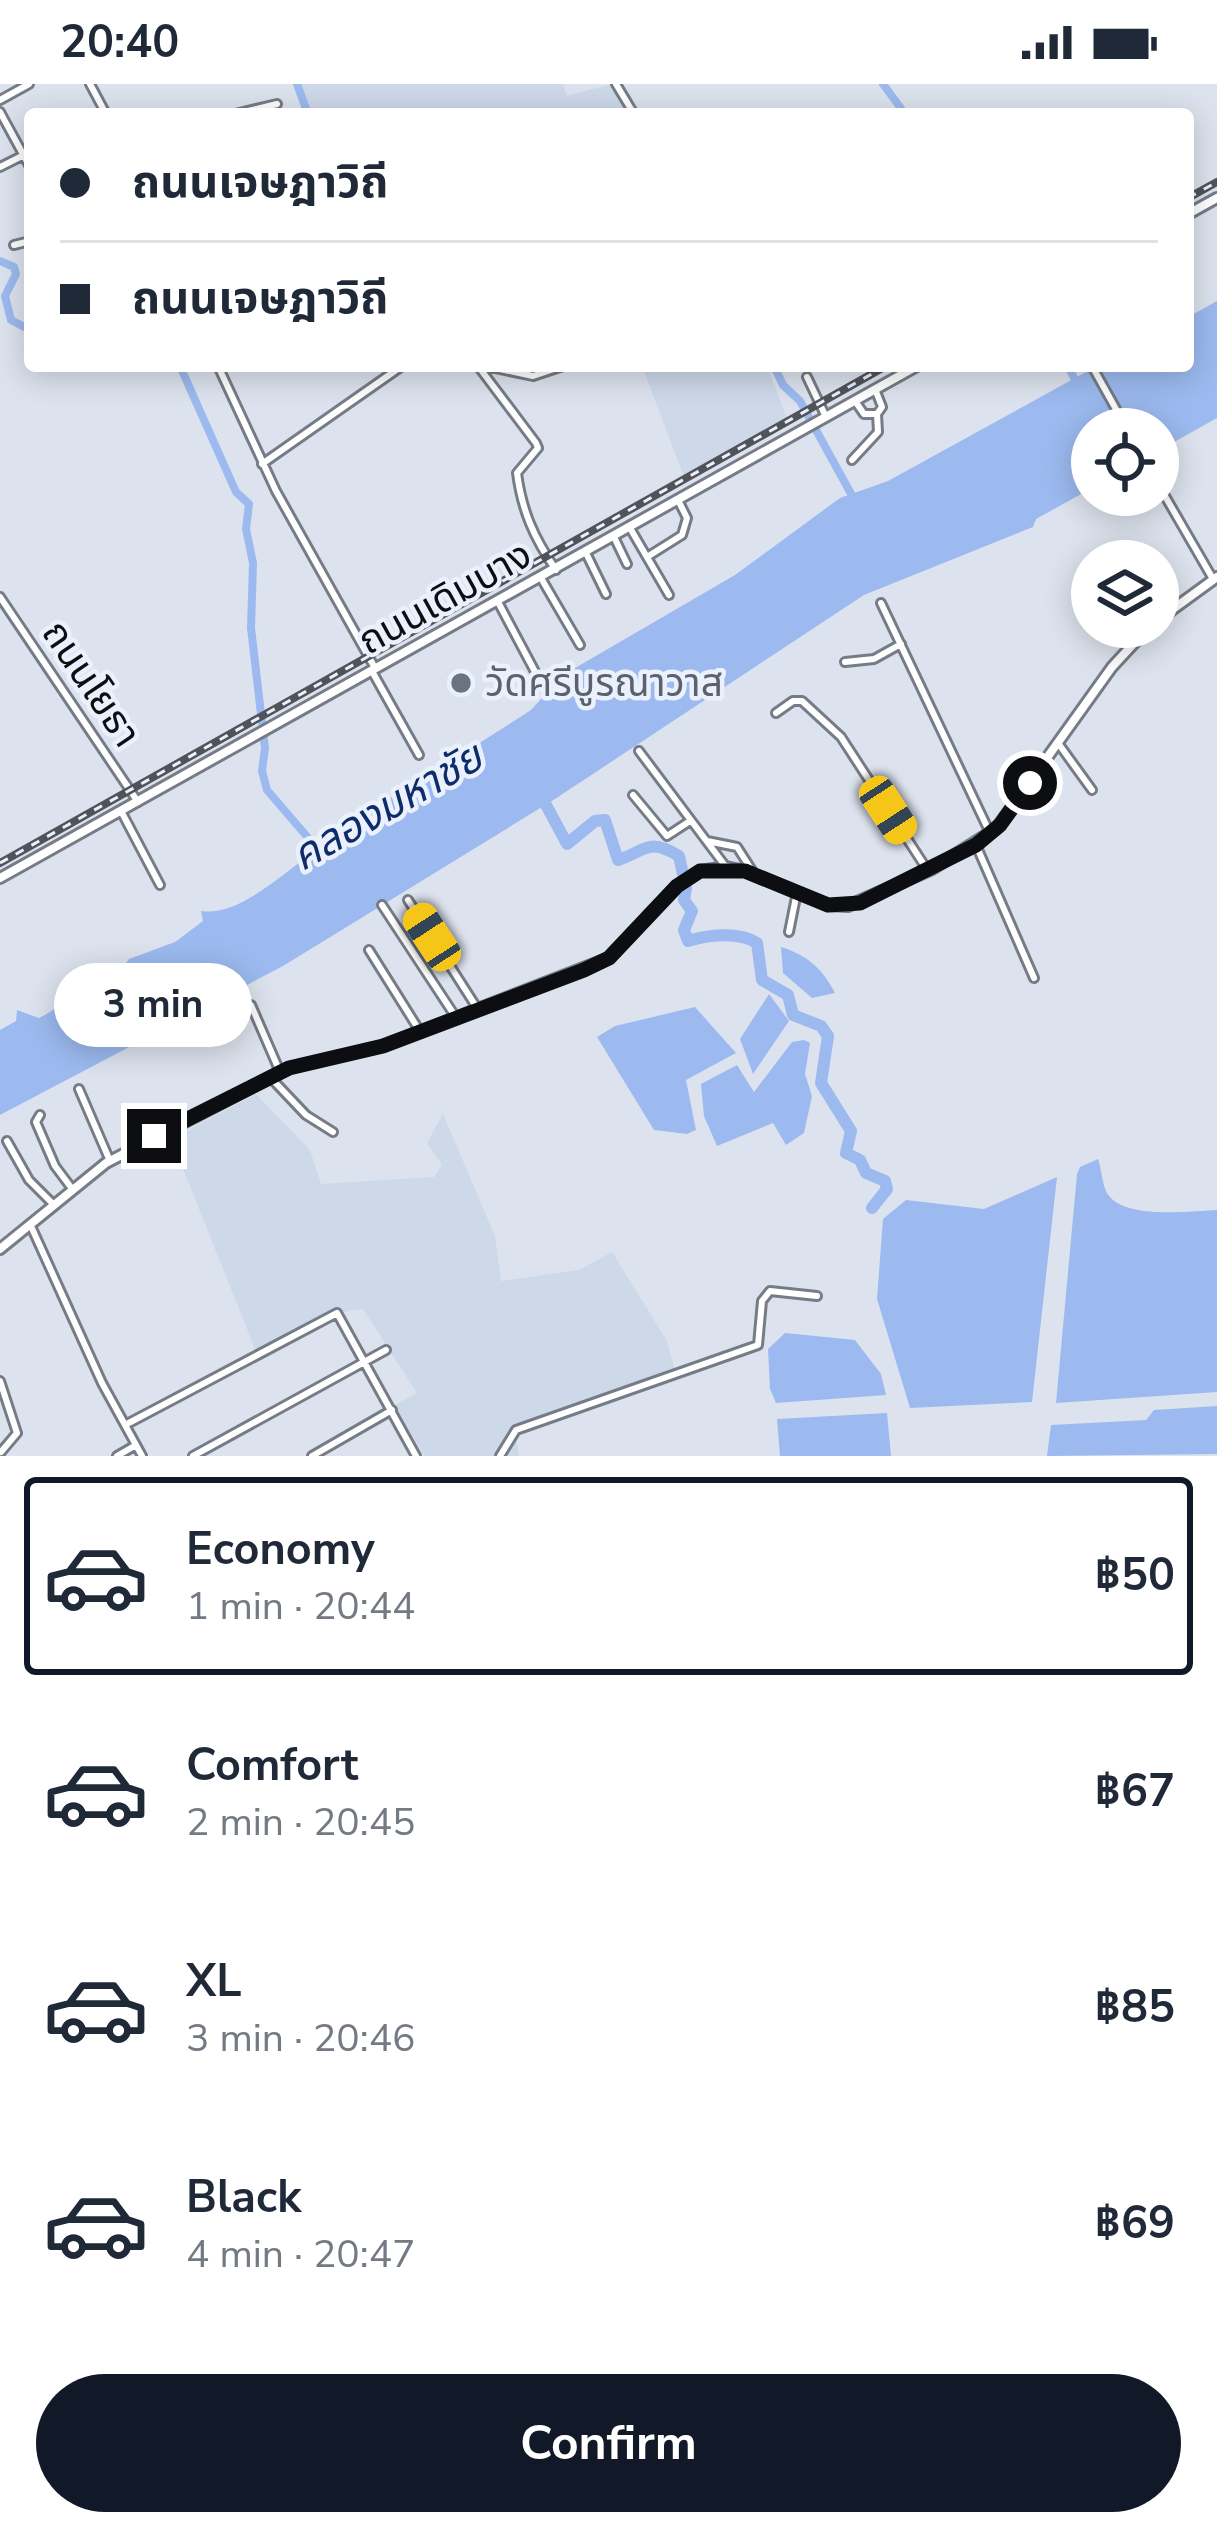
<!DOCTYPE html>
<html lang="en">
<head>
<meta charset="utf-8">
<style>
	:root { --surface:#fff; --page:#f6f6f7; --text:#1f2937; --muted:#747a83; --line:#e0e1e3; --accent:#111827 }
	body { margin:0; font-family:"Nunito Sans","Noto Sans Thai",sans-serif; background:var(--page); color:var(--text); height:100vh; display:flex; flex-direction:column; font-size:45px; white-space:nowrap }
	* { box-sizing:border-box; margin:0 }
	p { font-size:39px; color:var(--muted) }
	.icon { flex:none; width:66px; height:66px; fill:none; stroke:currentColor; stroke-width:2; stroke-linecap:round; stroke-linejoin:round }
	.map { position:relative; height:1372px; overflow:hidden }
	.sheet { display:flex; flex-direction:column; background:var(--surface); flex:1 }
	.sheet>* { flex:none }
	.hud { position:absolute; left:24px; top:24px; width:1170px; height:264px; border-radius:12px; box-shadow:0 6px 30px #0003; display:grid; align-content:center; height:264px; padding:0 36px; background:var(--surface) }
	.controls { position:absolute; left:1071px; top:324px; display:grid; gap:24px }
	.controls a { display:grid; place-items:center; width:108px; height:108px; border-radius:50%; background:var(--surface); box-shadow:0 6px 30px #0003; font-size:60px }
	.end { position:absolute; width:54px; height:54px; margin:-27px; border:15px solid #0c0e11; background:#fff; box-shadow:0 0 0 6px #fff }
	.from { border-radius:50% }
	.bubble { position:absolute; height:84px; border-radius:42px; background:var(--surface); box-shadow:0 6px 30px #0003; font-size:39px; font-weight:700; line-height:84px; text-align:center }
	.car { position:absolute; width:36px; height:72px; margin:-36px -18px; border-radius:15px; box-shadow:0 0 9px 3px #0007; background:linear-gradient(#f5c518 24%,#345 0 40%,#f5c518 0 76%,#345 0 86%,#f5c518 0) }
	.hud b { display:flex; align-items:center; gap:42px; height:114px; font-size:45px }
	.hud b+b { border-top:3px solid var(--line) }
	.hud i { width:30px; height:30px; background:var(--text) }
	ul { padding:21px 0 0; list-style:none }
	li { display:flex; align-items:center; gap:36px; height:198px; margin:0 24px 18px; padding:0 12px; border:6px solid transparent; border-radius:12px }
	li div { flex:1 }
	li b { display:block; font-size:45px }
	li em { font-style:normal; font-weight:700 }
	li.selected { border-color:var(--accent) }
	li>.icon { width:108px; height:108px; stroke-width:1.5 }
	.primary-button { display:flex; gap:24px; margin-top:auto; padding:24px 36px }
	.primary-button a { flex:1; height:138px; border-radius:72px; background:var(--accent); color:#fff; font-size:48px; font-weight:700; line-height:138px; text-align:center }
	.status { display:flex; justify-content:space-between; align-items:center; height:84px; padding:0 60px; background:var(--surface); direction:ltr }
	.status svg { height:33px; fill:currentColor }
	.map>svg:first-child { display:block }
	.built { fill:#cdd8e9 }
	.water { fill:#9cbaef }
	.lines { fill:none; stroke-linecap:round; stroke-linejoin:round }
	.canal { stroke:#9cbaef; stroke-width:8 }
	.river { stroke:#9cbaef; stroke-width:12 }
	.minor-casing { stroke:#767c86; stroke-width:12 }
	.tertiary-casing { stroke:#767c86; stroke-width:14 }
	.minor { stroke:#fff; stroke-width:6 }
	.tertiary { stroke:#fff; stroke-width:8 }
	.rail-casing { stroke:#505359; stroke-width:8 }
	.rail { stroke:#eaf1fc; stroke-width:3; stroke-dasharray:9; stroke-linecap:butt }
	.route { stroke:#0c0e11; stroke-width:15 }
	.worship-dot { fill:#6b7280; stroke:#eaf1fc; stroke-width:4.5 }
	.labels { text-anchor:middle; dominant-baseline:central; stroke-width:9; stroke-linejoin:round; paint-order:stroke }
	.street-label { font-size:39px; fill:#0c0e11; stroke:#eaf1fc }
	.worship-label { font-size:39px; fill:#5b616d; stroke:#eaf1fc; text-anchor:start }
	.water-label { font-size:42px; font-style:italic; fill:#0d2c69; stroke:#eaf1fc }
</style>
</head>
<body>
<div class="status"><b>20:40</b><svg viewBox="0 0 49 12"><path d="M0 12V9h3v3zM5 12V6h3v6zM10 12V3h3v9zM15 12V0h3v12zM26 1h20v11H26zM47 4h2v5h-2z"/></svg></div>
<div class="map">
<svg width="1217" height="1372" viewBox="0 0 1217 1372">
	<rect width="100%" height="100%" fill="#dde3ee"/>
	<path class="built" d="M299,0H563L567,12L611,0L629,30H310Z
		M642,282H767L787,334L684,393Z
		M256,1010L310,1066L321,1100L434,1093L442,1081L427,1059L443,1030L495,1152L501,1197L579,1186L612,1168L667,1257L676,1290L514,1340L519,1372H424L395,1321L417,1309L363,1225L344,1228L257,1270L171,1055Z"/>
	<path class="water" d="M1217,217V334L1158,367V345H1092V404L1036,435L1033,443L864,511L555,715L283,882L0,1031V946L16,937L17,926L39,934C66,921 82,898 113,896L129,875L175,858L203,837L201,827C238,833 282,790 311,770L310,758L412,702L531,626L563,591L735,491L840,414L888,397L1097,282H1188V233Z
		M781,863C807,871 823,885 835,909L812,914L783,889Z
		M769,910L789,937L753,990L740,955Z
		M695,923L736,969L686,996L696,1046L687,1050L654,1046L597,953L615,942Z
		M804,956L810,959L805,990L812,1012L804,1049L786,1061L773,1039L717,1062L704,1032L701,1000L737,981L754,1008L792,958Z
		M1098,1075C1102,1085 1102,1105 1110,1113C1129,1135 1191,1127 1217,1126V1308L1056,1319L1077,1090L1080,1083Z
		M1057,1093L1032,1318L910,1324L877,1215L883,1135L906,1116L984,1125Z
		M785,1249L855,1256L881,1290L886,1311L776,1319L770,1305L768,1265Z
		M1217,1322V1370L1047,1372L1051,1341L1146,1336L1154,1326Z
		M887,1329L891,1372H780L777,1335Z"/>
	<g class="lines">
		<path class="canal" d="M297,0L308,30
			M883,0L905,30
			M0,177L14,183L16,190L5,212L11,236L30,246
			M180,282L236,408L249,420L246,445L253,479L251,544L265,664L262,687L267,706L316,763
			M774,282L783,301L800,317L855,417
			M1068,282L1078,302"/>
		<path class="river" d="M538,706L567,760L595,737L605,736L618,776C646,767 648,753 679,772L686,804L684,816L692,827L684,846L688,857C707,851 739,847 757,859L762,896L788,911L793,931L821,942L828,952L821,999L851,1047L846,1069L860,1076L866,1089L885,1097L887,1105L872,1124"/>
		<defs>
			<path id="minor" d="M90,0L106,30
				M616,0L634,30
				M0,16L29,0
				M0,28L30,83
				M235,30L277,20
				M0,83L30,68
				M14,161L30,157
				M218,282L276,407L375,584
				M478,282L536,359L538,364L517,389C522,427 534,454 556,486
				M485,282L533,292L563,282
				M1092,282L1127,345
				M807,293L826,333
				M855,317L864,330H877L882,323L875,305
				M852,376L878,348L877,330
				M262,380L402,282
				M1158,400L1213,495
				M630,444L669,511
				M614,453L627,480
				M586,469L606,510
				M647,473L682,451L687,434L678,416
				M541,494L580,561
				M0,513L138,718
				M498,518L541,599
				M881,519L990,749
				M845,578L874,575L901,560
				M373,589L419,671
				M776,629L793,617H802L841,653L928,787
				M1058,659L1092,706
				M639,667L726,783
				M633,711L667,752L690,737
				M121,727L160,801
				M707,757L737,763L753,788
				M976,761L1034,894
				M408,816L477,924
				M382,821L455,932
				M789,848L797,808
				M369,866L421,949
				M251,921L280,988
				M270,993L306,1031L333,1048
				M79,1005L110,1077
				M40,1031L36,1038L55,1082L73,1106
				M7,1057L29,1096L54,1121
				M30,1140L102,1299L142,1372
				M0,1297L17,1349L1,1368
				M125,1341L337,1229L416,1372
				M117,1372L136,1361
				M193,1372L386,1266
				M312,1372L392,1326
				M500,1372L516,1346L758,1261L762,1217L770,1207L817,1212"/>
			<path id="tertiary" d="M1188,130L1217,114
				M1158,536L1217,493
				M0,794L917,282
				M0,1165L106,1079L289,984L383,962L609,874L677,802L700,787L726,783L745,787L828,821L848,822L932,785L996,745L1112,583L1149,543"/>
		</defs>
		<use href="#minor" class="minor-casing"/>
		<use href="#tertiary" class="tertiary-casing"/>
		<use href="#minor" class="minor"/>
		<use href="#tertiary" class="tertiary"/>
		<defs>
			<path id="rail" d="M1188,114L1217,98
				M0,779L886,282"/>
		</defs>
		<use href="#rail" class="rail-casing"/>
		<use href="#rail" class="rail"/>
	</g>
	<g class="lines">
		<path class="route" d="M154,1052L289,984L383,962L584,886L609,874L677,802L700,787H745L828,821L860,819L976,761L1000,741L1030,699"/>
	</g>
	<circle class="worship-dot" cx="461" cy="599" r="12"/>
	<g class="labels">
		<g class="street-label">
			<text transform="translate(445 514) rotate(-29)">ถนนเดิมบาง</text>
			<text transform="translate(91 600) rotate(56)">ถนนโยธา</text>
		</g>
		<g class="worship-label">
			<text x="485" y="599">วัดศรีบูรณาวาส</text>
		</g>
		<g class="water-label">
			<text transform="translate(387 723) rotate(-30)">คลองมหาชัย</text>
		</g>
	</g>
</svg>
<div class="controls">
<a><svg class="icon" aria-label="locate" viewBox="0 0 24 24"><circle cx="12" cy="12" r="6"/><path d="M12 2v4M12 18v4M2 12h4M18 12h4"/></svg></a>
<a><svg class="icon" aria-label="layers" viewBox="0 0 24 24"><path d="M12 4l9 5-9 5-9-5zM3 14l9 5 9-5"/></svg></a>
</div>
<i class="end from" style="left:1030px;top:699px"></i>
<i class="end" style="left:154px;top:1052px"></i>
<div class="bubble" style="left:54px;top:879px;width:198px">3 min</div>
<i class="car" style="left:888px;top:726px;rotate:147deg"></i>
<i class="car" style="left:432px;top:853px;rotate:327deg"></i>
<div class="hud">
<b><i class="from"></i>ถนนเจษฎาวิถี</b>
<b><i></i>ถนนเจษฎาวิถี</b>
</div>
</div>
<section class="sheet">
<ul>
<li class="selected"><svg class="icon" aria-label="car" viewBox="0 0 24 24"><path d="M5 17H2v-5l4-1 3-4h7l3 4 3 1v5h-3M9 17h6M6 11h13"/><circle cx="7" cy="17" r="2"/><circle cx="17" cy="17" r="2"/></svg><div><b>Economy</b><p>1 min · 20:44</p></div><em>฿50</em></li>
<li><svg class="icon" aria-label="car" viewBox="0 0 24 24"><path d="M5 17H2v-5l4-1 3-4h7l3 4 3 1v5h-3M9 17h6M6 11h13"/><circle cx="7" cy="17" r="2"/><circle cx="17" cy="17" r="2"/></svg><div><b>Comfort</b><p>2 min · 20:45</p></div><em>฿67</em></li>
<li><svg class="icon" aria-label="car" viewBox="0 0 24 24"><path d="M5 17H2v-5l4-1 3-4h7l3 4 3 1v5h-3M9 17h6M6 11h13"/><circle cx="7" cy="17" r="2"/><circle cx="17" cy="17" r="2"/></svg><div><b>XL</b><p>3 min · 20:46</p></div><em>฿85</em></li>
<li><svg class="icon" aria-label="car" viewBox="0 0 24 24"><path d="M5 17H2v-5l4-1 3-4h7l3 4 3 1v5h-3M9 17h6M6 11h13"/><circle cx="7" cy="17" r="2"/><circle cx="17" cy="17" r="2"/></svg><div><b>Black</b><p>4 min · 20:47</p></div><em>฿69</em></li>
</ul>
<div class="primary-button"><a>Confirm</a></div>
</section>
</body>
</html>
